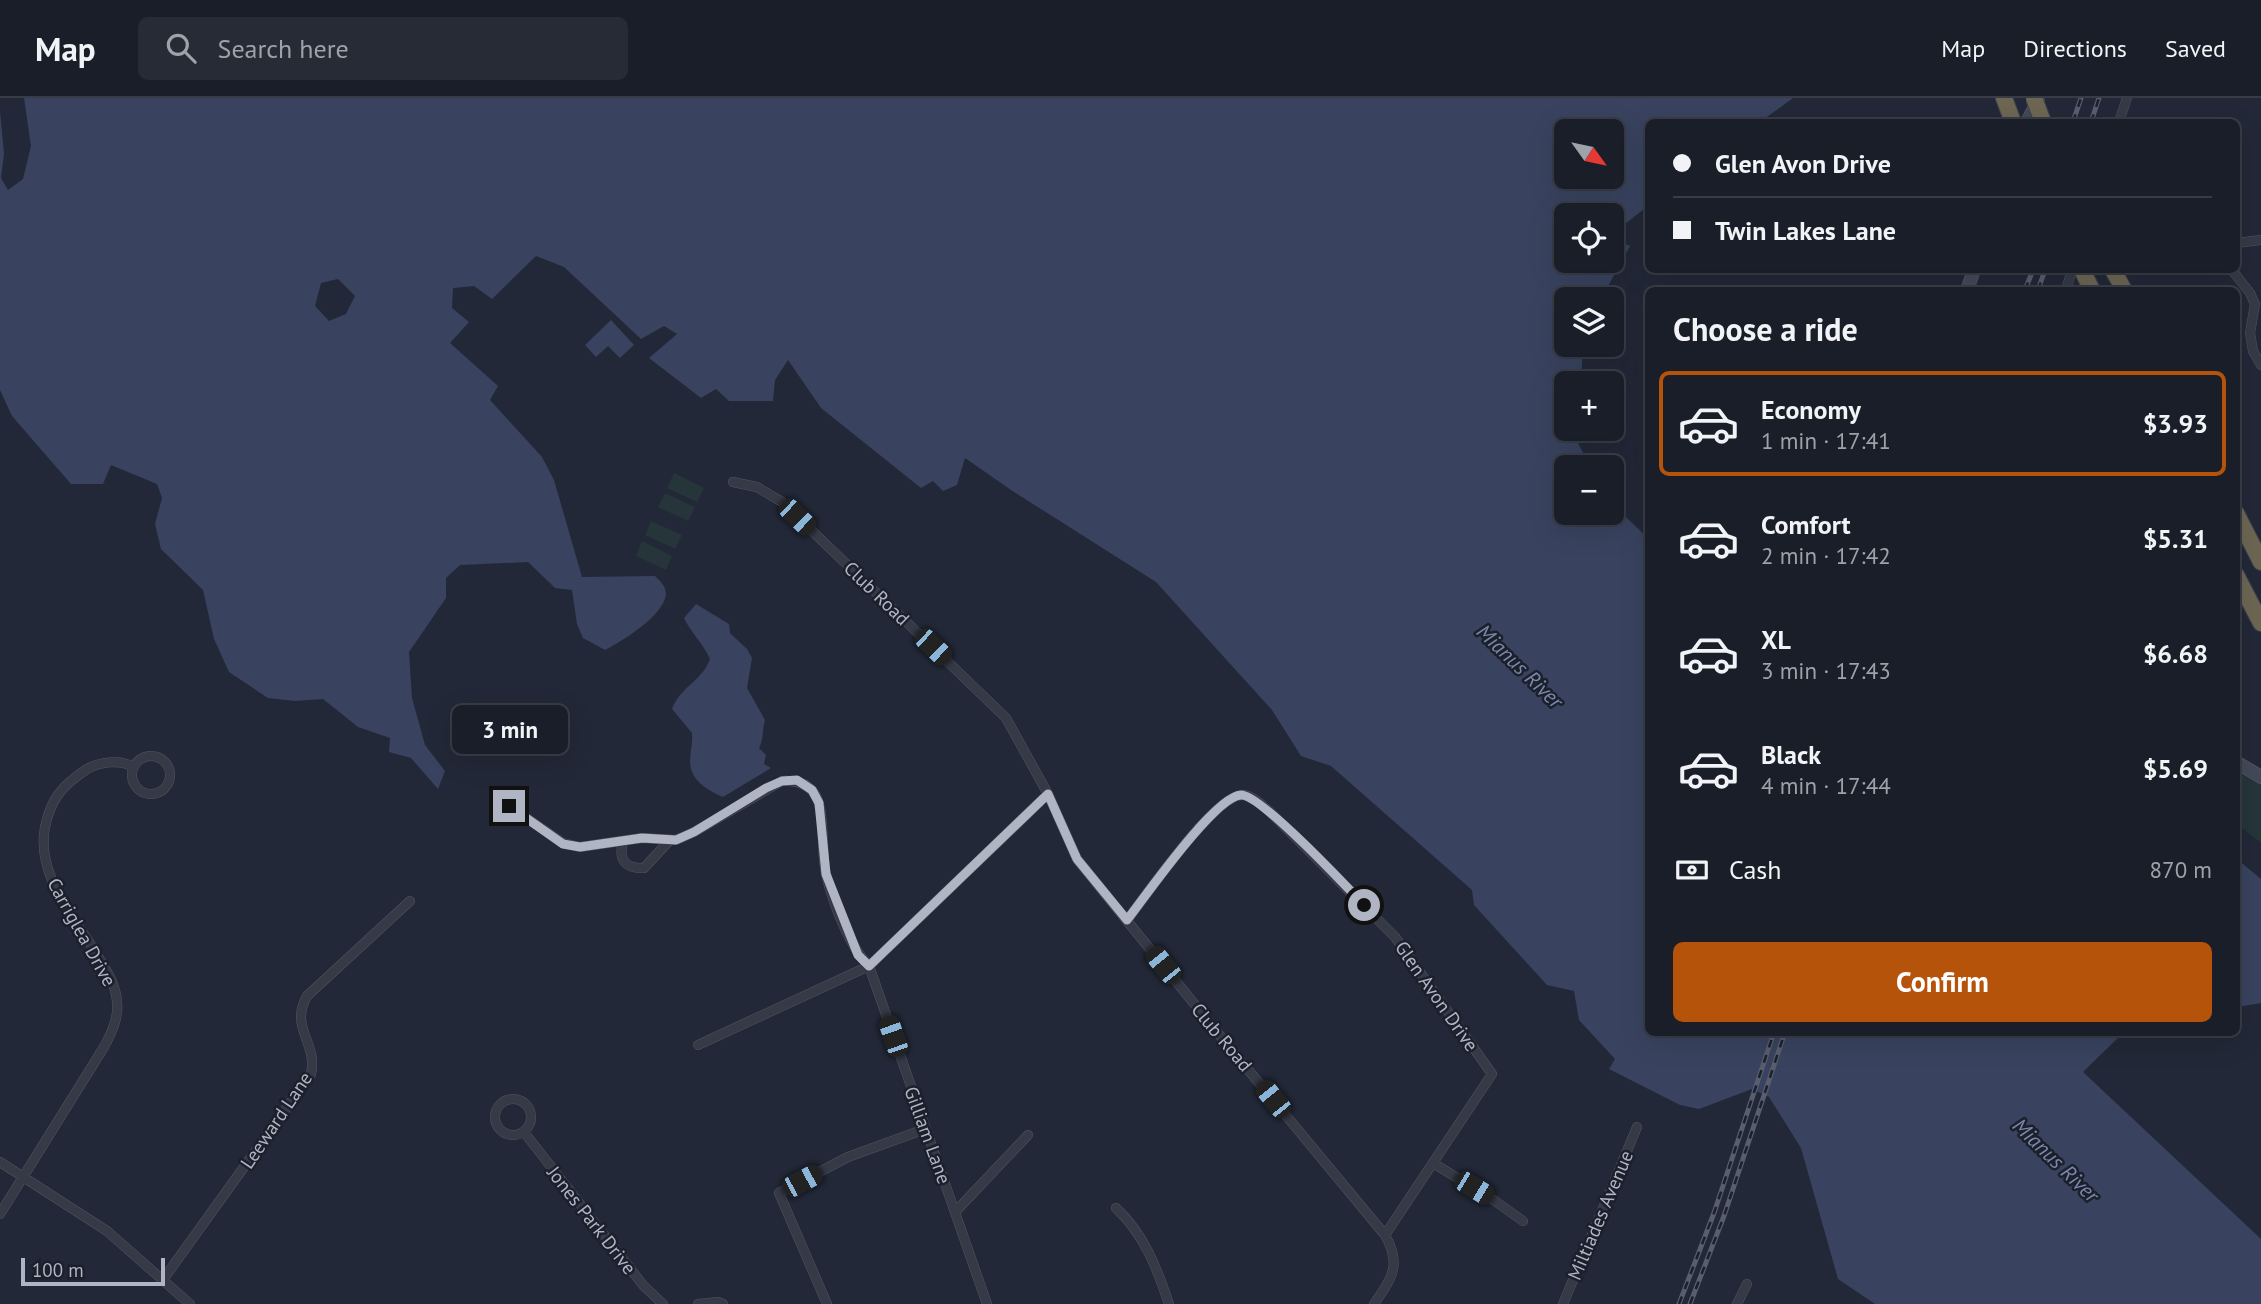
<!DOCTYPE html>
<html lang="en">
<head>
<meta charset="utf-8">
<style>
	:root { --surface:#1a1e29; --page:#272b35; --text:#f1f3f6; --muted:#9fa2a8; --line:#383c46; --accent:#b45309 }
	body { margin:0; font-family:"PT Sans",sans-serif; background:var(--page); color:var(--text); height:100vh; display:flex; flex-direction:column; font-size:26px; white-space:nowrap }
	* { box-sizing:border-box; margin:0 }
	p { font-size:23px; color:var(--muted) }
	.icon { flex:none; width:38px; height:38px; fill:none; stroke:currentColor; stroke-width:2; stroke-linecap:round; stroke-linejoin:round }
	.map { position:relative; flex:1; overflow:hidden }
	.details { position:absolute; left:1645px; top:189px; width:595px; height:749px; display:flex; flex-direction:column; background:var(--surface); border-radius:10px; box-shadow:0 7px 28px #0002,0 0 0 2px var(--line) }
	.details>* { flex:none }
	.banner { position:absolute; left:1645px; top:21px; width:595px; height:154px; border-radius:10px; box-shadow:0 7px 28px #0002,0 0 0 2px var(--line); display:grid; align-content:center; height:154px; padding:0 28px; background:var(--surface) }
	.needle { width:46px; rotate:123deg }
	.buttons { position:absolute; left:1554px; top:21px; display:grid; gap:14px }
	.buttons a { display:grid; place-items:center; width:70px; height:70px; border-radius:10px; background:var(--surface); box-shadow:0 7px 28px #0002,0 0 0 2px var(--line); font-size:35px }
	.scale { position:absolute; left:21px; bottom:18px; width:144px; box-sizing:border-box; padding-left:7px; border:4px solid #b0b5c4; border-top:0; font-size:19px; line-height:24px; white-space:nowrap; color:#b0b5c4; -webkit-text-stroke:5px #1b202c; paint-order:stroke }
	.end { position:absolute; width:32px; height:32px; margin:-16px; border:9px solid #b0b5c4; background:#111; box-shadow:0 0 0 4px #111 }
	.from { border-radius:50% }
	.bubble { position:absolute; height:49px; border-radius:10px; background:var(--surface); box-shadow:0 7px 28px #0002,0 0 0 2px var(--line); font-size:23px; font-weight:700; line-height:49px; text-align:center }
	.car { position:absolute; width:21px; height:42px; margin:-21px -10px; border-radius:9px; box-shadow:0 0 5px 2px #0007; background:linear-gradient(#222 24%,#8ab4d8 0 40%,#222 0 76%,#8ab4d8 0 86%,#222 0) }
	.banner b { display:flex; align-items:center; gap:24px; height:66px; font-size:26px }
	.banner b+b { border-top:2px solid var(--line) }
	.banner i { width:18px; height:18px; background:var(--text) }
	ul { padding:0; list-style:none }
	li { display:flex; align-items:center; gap:21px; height:105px; margin:0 14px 10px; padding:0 14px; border:4px solid transparent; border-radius:10px }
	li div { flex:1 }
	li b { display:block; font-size:26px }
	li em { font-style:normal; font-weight:700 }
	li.selected { border-color:var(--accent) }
	li>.icon { width:63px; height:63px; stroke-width:1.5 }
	h2 { padding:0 28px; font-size:32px; line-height:84px }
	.pay { display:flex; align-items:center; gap:18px; height:77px; padding:0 28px; font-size:26px }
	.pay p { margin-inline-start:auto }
	.cta { display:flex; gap:14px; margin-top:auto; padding:14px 28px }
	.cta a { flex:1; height:80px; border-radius:10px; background:var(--accent); color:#fff; font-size:28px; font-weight:700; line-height:80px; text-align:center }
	header { display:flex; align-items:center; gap:42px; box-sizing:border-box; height:98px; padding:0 35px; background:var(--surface); border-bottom:2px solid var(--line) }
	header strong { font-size:33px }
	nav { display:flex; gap:38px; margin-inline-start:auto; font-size:24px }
	.search { width:490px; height:63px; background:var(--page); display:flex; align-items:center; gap:18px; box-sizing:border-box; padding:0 24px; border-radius:10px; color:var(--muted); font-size:26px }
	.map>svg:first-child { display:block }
	.green { fill:#253539 }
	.water { fill:#39435f; fill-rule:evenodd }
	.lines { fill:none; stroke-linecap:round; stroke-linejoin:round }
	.minor-casing { stroke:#505562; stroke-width:10 }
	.secondary-casing { stroke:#505562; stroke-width:14 }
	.motorway-casing { stroke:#3d424f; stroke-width:18 }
	.minor { stroke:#363a47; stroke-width:9 }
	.secondary { stroke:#44495a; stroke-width:12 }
	.motorway { stroke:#6d6653; stroke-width:16 }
	.rail-casing { stroke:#585e6e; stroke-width:5 }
	.rail { stroke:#1b202c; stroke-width:2.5; stroke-dasharray:8; stroke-linecap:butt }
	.motorway-bridge-casing { stroke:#3d424f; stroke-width:18; stroke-linecap:butt }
	.motorway-bridge { stroke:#6d6653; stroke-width:16 }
	.route { stroke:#b0b5c4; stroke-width:9 }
	.labels { text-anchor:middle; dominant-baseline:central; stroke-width:5; stroke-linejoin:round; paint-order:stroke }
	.street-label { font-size:19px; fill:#b0b5c4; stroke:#1b202c }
	.water-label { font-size:21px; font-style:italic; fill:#7a88aa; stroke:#1b202c }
</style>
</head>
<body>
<header>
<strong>Map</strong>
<div class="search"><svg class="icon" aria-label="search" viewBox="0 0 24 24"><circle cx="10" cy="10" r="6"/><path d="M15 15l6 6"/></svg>Search here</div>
<nav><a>Map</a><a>Directions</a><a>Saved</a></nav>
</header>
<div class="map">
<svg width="2261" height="1206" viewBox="0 0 2261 1206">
	<rect width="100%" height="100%" fill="#222837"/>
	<path class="green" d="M674,375L704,390L697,404L667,390Z
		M665,395L695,409L688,423L658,409Z
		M651,423L682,437L675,451L645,437Z
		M642,443L672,458L666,472L636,458Z
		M2237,673L2261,687V745L2237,726Z"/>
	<path class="water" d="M24,0H1793L1760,24H1648V108L1612,136V117H1566V163H1612V140L1630,148L1601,201H1566V247H1583L1581,285H1566V331H1579L1578,345L1590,369H1566V415H1612V406L1648,440V934L2123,935L2083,974L2261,1141V1206H1875L1838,1181L1801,1050L1769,999L1752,991L1699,1011L1680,1007L1609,971L1615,961L1579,922L1574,893L1547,887L1474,807L1472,792L1331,668L1301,658L1272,612L1156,484L1011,392L965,360L957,387L943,393L933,383L921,390L821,310L788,262L775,282L773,303H729L716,291L701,300L649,260L677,236L664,228L641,241L564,169L536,158L492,201L474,188L453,190L452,210L469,224L450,245L498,288L490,302L542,359L554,382L582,479L655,478C660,483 666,488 666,496C664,518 622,543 605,552L583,540L577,526L572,492L555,490L528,464L460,467L446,480V500L409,554L412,600L425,647L445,673L438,691L411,660L389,654L390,640L358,629L323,601L295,603L268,600L229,574L214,541L203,492L161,451L155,426L162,400L157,386L111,367L103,386H71L12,318L0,292V13L4,56L1,80L8,92L23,81L31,48ZM1612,33V79H1566V33ZM338,181L355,198L346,216L329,223L315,208L321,185Z
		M611,222L634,247L620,260L608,248L596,259L585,247Z
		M696,506L729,526L730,535L747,551L752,560L747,590L765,622C762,632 764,641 759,650L766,657L764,666L771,670L723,699C707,692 691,683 690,664C690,654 693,645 692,635L672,611C680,589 703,582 710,561C703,545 691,535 684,520Z
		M2237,761L2261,781V905L2237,909Z"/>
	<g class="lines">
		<defs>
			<path id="minor" d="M2119,24L2127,0
				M2236,145L2261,142
				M2232,172L2250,195L2255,206L2250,235L2253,253L2261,267
				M2066,192L2072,172
				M733,384L757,389L782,404L1006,620L1048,696L1077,761L1230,950L1385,1137C1402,1167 1392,1180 1374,1206
				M132 677a19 19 0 1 1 38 0a19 19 0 1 1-38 0Z
				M509,708L563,745L580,749L642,740L676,742L694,734L782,683C799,682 814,687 819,706C825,728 821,753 826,776C832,803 849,848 869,868L698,947
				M623,744C618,761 625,771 644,770L670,742
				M1127,822C1145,799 1215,697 1242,697C1253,697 1261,707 1269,713L1395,839L1492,976L1385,1137
				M495 1019a18 18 0 1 1 36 0a18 18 0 1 1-36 0Z
				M524,1034L643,1187L663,1206
				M0,1064L107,1133L190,1206
				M1433,1065L1495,1103L1523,1123
				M1116,1110C1144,1136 1157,1170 1169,1206
				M956,1113L1028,1037
				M0,1116L104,949C111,936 119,920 117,904C116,886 105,870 96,855C73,817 36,777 45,729C51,700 63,687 87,671C99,664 121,661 133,669
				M162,1183L311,976C318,944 289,930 307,898L410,803
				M698,1206L718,1204L723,1206
				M827,1206L779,1095L848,1059L925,1031
				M987,1206L869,868L1048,696
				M1563,1206L1637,1029
				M1737,1206L1747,1186"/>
			<path id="secondary" d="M2027,24L2038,3
				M1967,192L1974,172
				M2236,664L2261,679"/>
			<path id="motorway" d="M2004,0L2013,24
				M2082,172L2092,192
				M2113,172L2124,192
				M2236,415L2261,464
				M2236,477L2261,525"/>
		</defs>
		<use href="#minor" class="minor-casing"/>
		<use href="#secondary" class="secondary-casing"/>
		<use href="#motorway" class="motorway-casing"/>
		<use href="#minor" class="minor"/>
		<use href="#secondary" class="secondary"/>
		<use href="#motorway" class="motorway"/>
		<defs>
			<path id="rail" d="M2073,24L2081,0
				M2091,24L2099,0
				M2025,192L2033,172
				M2038,192L2045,172
				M1679,1206L1714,1115L1774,934
				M1690,1206L1724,1118L1785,934"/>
		</defs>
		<use href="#rail" class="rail-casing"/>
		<use href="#rail" class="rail"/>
		<defs>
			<path id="motorway-bridge" d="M2034,0L2043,24"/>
		</defs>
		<use href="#motorway-bridge" class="motorway-bridge-casing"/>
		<use href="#motorway-bridge" class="motorway-bridge"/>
	</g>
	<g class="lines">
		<path class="route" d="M509,708L563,746L580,749L642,740L676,742L694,734L766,690L782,683L797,682L812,692L819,705L826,776L858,857L869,868L1048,696L1077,761L1127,822C1145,799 1215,698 1241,697C1260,696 1347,789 1364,807"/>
	</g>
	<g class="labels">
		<g class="street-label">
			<text transform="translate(877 495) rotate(44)">Club Road</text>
			<text transform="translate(82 834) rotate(61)">Carriglea Drive</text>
			<text transform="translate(1437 898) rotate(55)">Glen Avon Drive</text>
			<text transform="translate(1222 939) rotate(50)">Club Road</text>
			<text transform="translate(276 1022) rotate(-56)">Leeward Lane</text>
			<text transform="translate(928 1037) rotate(70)">Gilliam Lane</text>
			<text transform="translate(1600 1117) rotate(-67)">Miltiades Avenue</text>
			<text transform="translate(592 1122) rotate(52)">Jones Park Drive</text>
		</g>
		<g class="water-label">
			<text transform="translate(1520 568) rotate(44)">Mianus River</text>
			<text transform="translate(2056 1062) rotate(44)">Mianus River</text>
		</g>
	</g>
</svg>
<div class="buttons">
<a><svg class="needle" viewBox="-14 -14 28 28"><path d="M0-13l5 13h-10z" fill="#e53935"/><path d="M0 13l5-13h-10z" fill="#9fa2a8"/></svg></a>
<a><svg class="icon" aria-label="locate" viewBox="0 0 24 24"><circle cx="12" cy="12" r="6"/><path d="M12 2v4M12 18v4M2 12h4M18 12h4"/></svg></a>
<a><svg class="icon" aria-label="layers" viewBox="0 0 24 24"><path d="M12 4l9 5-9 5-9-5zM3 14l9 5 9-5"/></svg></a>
<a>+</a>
<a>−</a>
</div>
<div class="scale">100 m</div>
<i class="end from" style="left:1364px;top:807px"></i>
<i class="end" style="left:509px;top:708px"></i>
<div class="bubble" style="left:452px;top:607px;width:116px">3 min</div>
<i class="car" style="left:797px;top:419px;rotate:134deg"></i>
<i class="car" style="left:933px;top:549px;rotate:134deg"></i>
<i class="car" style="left:1163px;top:867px;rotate:321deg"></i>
<i class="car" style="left:893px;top:938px;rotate:341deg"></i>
<i class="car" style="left:1273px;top:1001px;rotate:321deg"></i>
<i class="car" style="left:802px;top:1083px;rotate:62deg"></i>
<i class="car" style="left:1474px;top:1090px;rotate:121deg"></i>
<div class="banner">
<b><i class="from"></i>Glen Avon Drive</b>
<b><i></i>Twin Lakes Lane</b>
</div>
<section class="details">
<h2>Choose a ride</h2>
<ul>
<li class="selected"><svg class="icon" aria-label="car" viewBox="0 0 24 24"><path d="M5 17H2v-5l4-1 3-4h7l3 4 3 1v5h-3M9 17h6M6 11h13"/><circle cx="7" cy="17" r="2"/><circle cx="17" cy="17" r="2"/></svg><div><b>Economy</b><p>1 min · 17:41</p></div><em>$3.93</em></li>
<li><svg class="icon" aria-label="car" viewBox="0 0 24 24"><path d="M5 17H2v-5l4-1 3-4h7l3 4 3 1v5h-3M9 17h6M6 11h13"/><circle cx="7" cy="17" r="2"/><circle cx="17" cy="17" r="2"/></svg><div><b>Comfort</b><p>2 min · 17:42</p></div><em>$5.31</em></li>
<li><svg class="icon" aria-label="car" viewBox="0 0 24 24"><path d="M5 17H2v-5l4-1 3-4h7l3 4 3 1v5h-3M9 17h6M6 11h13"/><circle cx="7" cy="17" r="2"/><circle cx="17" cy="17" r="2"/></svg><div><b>XL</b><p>3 min · 17:43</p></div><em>$6.68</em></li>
<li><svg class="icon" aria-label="car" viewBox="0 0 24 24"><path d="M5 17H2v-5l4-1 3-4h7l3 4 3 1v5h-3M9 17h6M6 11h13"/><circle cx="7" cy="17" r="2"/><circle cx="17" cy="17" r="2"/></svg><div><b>Black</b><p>4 min · 17:44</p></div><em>$5.69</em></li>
</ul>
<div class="pay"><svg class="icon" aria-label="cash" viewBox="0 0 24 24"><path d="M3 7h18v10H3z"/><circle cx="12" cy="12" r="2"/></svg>Cash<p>870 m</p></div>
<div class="cta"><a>Confirm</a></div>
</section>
</div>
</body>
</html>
